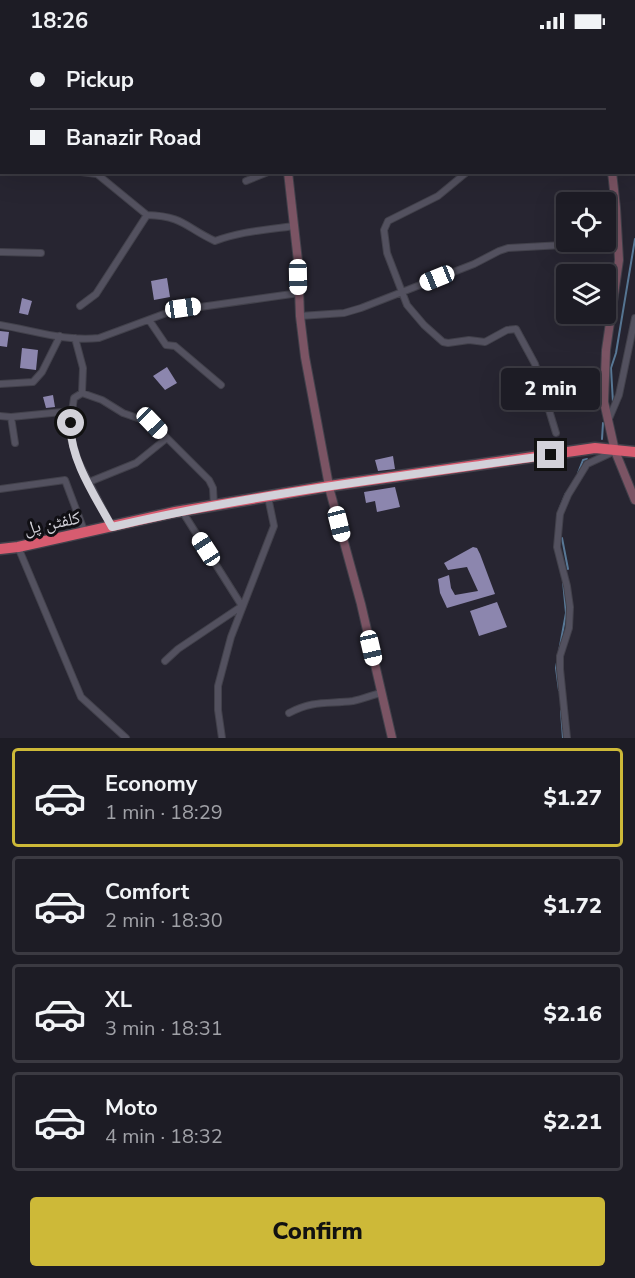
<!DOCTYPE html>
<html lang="en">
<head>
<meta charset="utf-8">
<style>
	:root { --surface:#1d1c25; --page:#25252d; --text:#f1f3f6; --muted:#a0a1a7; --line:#3b3a42; --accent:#cdb938 }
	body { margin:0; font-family:"Nunito Sans","Noto Naskh Arabic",sans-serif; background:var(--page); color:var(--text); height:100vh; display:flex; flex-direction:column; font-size:22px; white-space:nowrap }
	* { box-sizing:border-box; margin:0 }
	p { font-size:20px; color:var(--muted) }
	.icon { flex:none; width:33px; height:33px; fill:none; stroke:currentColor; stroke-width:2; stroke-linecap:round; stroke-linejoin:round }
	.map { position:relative; height:696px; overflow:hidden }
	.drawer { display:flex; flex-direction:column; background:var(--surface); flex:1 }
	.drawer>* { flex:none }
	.hud { position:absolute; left:0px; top:0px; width:636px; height:132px; box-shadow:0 6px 24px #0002,0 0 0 2px var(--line); display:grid; align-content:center; height:132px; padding:0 30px; background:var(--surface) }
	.tools { position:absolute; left:556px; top:150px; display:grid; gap:12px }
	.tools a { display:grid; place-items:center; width:60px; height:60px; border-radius:6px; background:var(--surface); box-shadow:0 6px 24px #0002,0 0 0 2px var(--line); font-size:30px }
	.end { position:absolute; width:27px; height:27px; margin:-14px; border:8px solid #d2d1d9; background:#111; box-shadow:0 0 0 3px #111 }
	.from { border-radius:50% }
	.bubble { position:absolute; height:42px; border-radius:6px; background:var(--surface); box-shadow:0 6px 24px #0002,0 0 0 2px var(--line); font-size:20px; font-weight:800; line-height:42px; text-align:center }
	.car { position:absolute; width:18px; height:36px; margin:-18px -9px; border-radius:8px; box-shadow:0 0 4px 2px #0007; background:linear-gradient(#fff 24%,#345 0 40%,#fff 0 76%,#345 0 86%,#fff 0) }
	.hud b { display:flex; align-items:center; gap:21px; height:57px; font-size:22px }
	.hud b+b { border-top:2px solid var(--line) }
	.hud i { width:15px; height:15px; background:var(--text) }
	ul { padding:10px 0 0; list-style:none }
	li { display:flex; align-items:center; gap:18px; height:99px; margin:0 12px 9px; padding:0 18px; border:3px solid var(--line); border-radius:6px }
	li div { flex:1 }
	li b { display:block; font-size:22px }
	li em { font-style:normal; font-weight:800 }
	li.active { border-color:var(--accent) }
	li>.icon { width:54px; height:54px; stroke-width:1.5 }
	.action { display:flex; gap:12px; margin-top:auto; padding:12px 30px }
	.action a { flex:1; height:69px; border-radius:6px; background:var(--accent); color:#111; font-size:24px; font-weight:800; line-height:69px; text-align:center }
	.status { display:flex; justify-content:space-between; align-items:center; height:42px; padding:0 30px; background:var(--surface); direction:ltr }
	.status svg { height:16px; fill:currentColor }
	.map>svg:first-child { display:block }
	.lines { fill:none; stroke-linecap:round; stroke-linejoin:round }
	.stream { stroke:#587896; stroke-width:2 }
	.building { fill:#8c86ae }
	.street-casing { stroke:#42414b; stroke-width:8 }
	.secondary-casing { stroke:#42414b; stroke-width:10 }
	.highway-casing { stroke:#42414b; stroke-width:13 }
	.street { stroke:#53515f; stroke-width:6 }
	.secondary { stroke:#7b5464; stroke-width:8 }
	.highway { stroke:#d75c70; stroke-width:10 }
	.route { stroke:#d2d1d9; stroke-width:8 }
	.labels { text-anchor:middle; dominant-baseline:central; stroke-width:6; stroke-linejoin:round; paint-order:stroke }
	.street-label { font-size:18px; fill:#d2d1d9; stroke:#100f14 }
</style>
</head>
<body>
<div class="status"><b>18:26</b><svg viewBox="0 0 49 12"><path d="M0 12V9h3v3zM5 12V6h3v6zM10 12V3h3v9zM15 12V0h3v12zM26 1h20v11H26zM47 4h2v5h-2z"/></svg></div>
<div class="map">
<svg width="635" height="696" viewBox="0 0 635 696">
	<rect width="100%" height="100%" fill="#272531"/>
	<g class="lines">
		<path class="stream" d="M613,361L611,326L616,311L635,197
			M602,397L603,381
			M578,431L583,418L587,417
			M559,468L566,451
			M562,496L568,527
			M559,648L556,626L566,571L563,539
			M561,669L563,696"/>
	</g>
	<path class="building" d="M167,236L170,255L154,258L151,239Z
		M22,256L32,259L28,273L19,271Z
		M0,289L9,290L7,305L0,304Z
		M22,306L38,308L36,328L20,326Z
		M167,325L177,341L165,348L153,334Z
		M583,348L584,364L554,367L552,351Z
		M53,353L55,365L46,366L43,355Z
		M393,414L395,427L378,429L375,418Z
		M395,445L400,465L377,470L375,459L366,461L364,450Z
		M473,505L477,506L480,512L495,552L447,566L440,551L438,537L449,533L451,546L455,553L478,549L467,525L448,528L444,521Z
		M497,560L507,585L479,594L470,569Z"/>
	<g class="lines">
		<defs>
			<path id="street" d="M7,0H28
				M35,0L46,2
				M105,0L106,2
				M469,2L471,0
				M0,97H2
				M0,122H2
				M81,130L97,132L147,173
				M467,130L438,154L388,179L384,188L387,211L407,263L424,283L443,300L448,301L469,298L485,300L507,288L516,287L535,322L556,391
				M246,139L268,130
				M0,210L41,211
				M80,264L96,252L147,173C184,174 186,186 215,199C241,189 267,188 294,184
				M300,274L344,271L361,266L474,222L499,209L508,206L618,200
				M149,278L166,303L175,304L221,343
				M0,283C32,288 66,300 99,296L172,269L299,251
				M0,342L33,340L42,330L60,294
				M82,351L102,358L123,371L152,381L209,438L213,446L214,464
				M72,369L74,356L82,351L83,326L75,296
				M0,374L11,375L15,401
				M11,375L72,369L70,393L78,419L112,485
				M608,379L619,353L635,276
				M89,440L136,421L167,396
				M0,447L65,438L85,491
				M18,505L81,655L126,696
				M165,619L178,607L242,564L182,469
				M289,671C313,658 328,662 353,659C363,657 372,653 381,651
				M222,696L218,668V644L231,595L274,484L268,455
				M567,696L560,627V614L569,586L570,565L567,544L557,505L560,472L568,453L587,422L615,409"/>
			<path id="secondary" d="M589,0V2
				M280,2L281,0
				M288,130L298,219L300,274L305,315L330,449L361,562L392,696
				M612,130L616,166L619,218L606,308L604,360L615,409L635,458"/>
			<path id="highway" d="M0,507L18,505L175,470L329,444L595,406L635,410"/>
		</defs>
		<use href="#street" class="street-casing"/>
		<use href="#secondary" class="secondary-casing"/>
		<use href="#highway" class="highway-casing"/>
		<use href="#street" class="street"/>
		<use href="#secondary" class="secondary"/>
		<use href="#highway" class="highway"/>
	</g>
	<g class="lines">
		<path class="route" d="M71,381C68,414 96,456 112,485C256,451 404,434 551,413"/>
	</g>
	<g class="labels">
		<g class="street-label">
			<text transform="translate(52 481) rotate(-12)">کلفٹن پل</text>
		</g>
	</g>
</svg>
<div class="tools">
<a><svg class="icon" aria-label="locate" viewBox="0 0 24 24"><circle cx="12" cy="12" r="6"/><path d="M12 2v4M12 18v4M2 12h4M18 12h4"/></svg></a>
<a><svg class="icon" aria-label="layers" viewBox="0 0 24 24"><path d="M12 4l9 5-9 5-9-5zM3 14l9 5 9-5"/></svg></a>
</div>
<i class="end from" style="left:71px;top:381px"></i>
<i class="end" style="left:551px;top:413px"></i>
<div class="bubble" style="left:501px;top:326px;width:99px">2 min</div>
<i class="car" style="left:298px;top:235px;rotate:179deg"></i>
<i class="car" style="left:437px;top:236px;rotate:248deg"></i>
<i class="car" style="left:183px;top:266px;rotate:82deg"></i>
<i class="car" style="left:152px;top:381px;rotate:136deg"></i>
<i class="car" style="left:339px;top:482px;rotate:166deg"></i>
<i class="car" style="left:206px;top:507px;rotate:327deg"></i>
<i class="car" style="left:371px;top:606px;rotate:167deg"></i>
<div class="hud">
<b><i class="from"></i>Pickup</b>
<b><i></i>Banazir Road</b>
</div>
</div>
<section class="drawer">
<ul>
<li class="active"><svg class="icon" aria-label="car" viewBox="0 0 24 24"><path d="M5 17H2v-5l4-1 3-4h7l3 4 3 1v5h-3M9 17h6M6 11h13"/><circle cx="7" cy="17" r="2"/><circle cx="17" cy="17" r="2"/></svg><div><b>Economy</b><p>1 min · 18:29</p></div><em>$1.27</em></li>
<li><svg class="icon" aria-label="car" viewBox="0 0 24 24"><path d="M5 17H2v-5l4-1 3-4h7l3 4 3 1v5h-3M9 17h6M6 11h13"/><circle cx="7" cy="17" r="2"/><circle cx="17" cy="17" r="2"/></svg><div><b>Comfort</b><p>2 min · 18:30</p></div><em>$1.72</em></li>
<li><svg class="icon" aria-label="car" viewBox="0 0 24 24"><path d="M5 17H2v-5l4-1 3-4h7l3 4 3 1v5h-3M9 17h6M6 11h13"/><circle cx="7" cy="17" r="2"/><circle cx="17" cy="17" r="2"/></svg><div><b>XL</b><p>3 min · 18:31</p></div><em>$2.16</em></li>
<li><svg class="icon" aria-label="car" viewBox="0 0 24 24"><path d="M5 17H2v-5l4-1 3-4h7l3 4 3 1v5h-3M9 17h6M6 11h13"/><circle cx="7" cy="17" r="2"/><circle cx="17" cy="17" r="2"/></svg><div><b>Moto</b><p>4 min · 18:32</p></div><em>$2.21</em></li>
</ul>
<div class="action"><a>Confirm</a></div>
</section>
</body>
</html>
